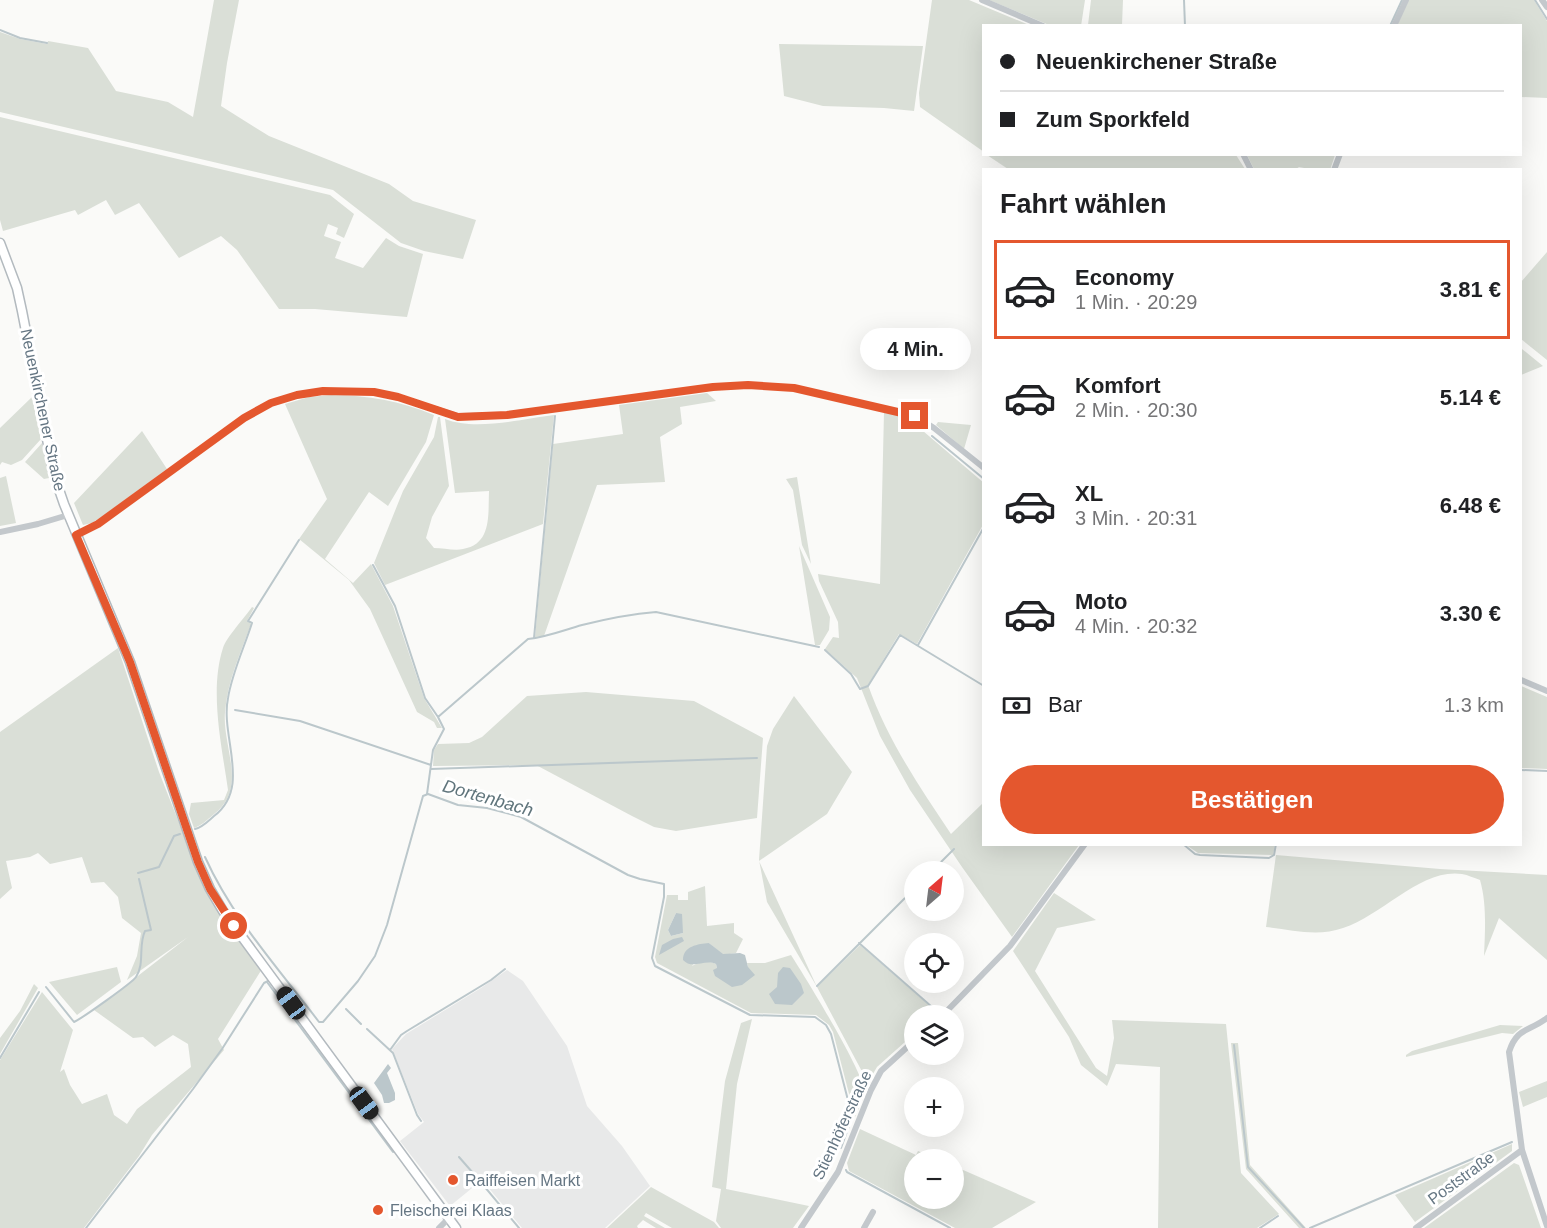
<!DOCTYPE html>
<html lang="de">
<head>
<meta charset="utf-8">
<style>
	:root { --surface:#fff; --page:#f6f6f6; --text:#202124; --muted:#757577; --line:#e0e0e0; --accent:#e4572e }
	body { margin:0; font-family:Helvetica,sans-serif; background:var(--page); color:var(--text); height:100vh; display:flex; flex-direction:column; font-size:22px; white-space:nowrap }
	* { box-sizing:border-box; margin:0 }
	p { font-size:20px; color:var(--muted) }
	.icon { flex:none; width:33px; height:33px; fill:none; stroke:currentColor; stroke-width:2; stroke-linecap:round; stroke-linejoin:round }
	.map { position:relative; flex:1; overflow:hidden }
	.side { position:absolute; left:982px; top:168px; width:540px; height:678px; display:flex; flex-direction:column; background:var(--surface); border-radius:0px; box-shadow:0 6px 24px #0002 }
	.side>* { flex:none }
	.guide { position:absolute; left:982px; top:24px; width:540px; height:132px; border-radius:0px; box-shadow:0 6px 24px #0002; display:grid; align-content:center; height:132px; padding:0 18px; background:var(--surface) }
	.needle { width:39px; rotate:28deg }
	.controls { position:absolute; left:904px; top:861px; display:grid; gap:12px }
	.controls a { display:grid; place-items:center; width:60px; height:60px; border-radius:50%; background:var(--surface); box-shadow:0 6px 24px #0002; font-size:30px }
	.end { position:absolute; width:27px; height:27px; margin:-14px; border:8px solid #e4572e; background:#fff; box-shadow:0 0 0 3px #fff }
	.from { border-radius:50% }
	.bubble { position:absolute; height:42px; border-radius:21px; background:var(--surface); box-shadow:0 6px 24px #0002; font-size:20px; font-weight:700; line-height:42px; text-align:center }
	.car { position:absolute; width:18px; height:36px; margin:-18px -9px; border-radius:8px; box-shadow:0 0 4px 2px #0007; background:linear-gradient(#222 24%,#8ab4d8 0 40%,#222 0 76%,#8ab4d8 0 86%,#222 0) }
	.guide b { display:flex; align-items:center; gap:21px; height:57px; font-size:22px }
	.guide b+b { border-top:2px solid var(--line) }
	.guide i { width:15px; height:15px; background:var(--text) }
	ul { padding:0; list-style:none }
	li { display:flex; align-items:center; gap:18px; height:99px; margin:0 12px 9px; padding:0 6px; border:3px solid transparent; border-radius:0px }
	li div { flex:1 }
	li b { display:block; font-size:22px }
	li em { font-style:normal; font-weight:700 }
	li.current { border-color:var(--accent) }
	li>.icon { width:54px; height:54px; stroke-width:1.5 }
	h2 { padding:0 18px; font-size:27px; line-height:72px }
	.pay { display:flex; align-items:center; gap:15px; height:66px; padding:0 18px; font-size:22px }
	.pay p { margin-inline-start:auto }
	.cta { display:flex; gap:12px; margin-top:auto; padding:12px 18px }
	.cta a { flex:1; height:69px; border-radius:36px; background:var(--accent); color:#fff; font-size:24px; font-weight:700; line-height:69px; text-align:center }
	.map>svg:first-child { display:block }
	.built { fill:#e8e9e9 }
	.green { fill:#dadfd7; fill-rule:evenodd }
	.water { fill:#bbc7cb }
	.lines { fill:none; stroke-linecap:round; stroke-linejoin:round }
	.stream { stroke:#bbc7cb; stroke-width:2 }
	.secondary-casing { stroke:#b3babf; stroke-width:11 }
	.street { stroke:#c3c8cc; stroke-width:6 }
	.secondary { stroke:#fff; stroke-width:8 }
	.route { stroke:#e4572e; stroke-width:8 }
	.poi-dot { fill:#e4572e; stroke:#fff; stroke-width:2 }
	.labels { text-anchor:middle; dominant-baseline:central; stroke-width:6; stroke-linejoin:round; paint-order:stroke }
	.street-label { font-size:16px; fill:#657683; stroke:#fff }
	.poi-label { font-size:16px; fill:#657683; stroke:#fff; text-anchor:start }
	.water-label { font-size:18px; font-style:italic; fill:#60757c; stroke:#fff }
</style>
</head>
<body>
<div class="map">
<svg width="1547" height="1228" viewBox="0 0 1547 1228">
	<rect width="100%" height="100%" fill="#fafaf8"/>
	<path class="built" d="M507,970L523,981L567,1046L587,1106L622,1146L650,1186L605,1228H522L482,1180L450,1206L400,1141L424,1122L418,1114L392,1049L406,1034L481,988Z"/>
	<path class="green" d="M214,0H239L227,63L221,106L269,136L389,184L413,201L476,220L463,259L424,251L401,243L333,190L0,112V32L20,39L47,44L48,41L88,48L116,91L168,102L193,117Z
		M932,0H969L1029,25L984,26V152L920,107L919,93Z
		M989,0H1085L1081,26L1049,25Z
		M1091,0H1123L1122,25H1088Z
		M1408,0H1534L1547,21V98L1521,97V26H1397Z
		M779,44L923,46L914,111L884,108L823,106L784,96Z
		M0,117L330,195L354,214L344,238L336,234L338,228L328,224L324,236L341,242L335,258L363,268L386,238L399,246L423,254L407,317L315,309H279L237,250L221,236L179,258L139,203L115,215L106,200L78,215L75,210L3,231L0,220Z
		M987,155H1236L1245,169H1008Z
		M1247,155H1335L1330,170L1309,169L1299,167L1296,169H1254Z
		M1547,252V360L1521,339V282Z
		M1522,349L1543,366L1521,375Z
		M707,393L716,401L680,407L682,424L660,437L665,482L597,485L544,636L535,637L553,444L623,434L619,405Z
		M331,395C368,395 400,401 434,415L426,442L388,506L369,492L325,559L353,583L371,564L393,606L424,698L442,728H437L434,722L417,712L370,609L349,580L299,539L327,499L285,404L309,397Z
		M32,397L41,439L22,460L11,465L2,462L0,465V428Z
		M884,412L903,417L916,425L984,483V523L917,644L899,634L868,685C887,739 919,786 951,834L984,802V844L1079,845L1012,937L962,867L910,790L880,736L857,678L825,649L833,637L839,638L838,622L819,581L818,574L880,584Z
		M554,415L543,524L385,585L374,563L403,491L434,437L438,417H440L449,486L432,517L426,538L434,548C443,548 455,551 463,549C492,544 488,515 489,491L455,493L445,419C475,431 522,419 554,415Z
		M938,422L971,425L964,449L936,425Z
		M142,431L167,469L103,516L92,523L83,525L74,503Z
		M42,443L49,478L44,479L25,462Z
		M6,476L16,523L0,526V478Z
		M797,477L811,564L802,545L793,490L786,479Z
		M799,546L830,617L829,630L820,645H815Z
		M252,607L254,608L247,621L251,624C241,652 227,682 225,712C222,748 249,788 213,815C207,820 201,826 194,828L189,814L191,803L224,800L228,790C222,747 209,691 223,648C226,638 245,617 252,607Z
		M118,648L159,772L206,891L220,914L262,969L218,1039L224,1050L152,1135L139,1156L84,1228H0V1060L42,992L73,1030L60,1072L64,1069L70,1085L82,1104L107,1094L114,1115L127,1124L137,1109L191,1067L188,1044L173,1035L155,1047L143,1037L133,1038L94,1010L188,937L127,980L137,956L141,933L122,918L118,897L104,882L91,883L82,857L50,864L38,853L30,857L6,861L12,888L0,899V732Z
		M1521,686L1547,697V769L1521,768Z
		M586,692L694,701L763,738L757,818L676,831L654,827L632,816L536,765L433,766L434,750L438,744L469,743L482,737L527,696Z
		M794,696L852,772L827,814L759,861L817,987L860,945L931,1007L934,1015L915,1016V1033L877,1067L870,1079H866L817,987L767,902L759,860L767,746L773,729Z
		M1186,845H1275L1273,855L1198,853Z
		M1276,855L1440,869L1547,875V960L1499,918L1484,956C1485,931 1487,904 1480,880C1474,878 1468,875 1462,874C1421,868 1383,915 1343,928C1318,937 1292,930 1266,927Z
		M705,886L707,926L734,923V933L743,939L736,953L723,955L709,943L692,966C699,962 708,960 716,964L717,968L748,967L747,963H765L791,955C804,975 865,1074 864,1091C864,1099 858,1109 855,1117L833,1032L829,1025L816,1015L751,1013L657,963L655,957L667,895H678V900H688V892ZM676,913L683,933L671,936L668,930Z
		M1054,893L1096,920L1057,928L1035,971L1096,1068L1107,1076L1114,1038L1112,1020L1226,1024L1241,1173L1279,1214L1257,1228H1158L1160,1067L1116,1064L1107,1086L1081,1065L1069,1037L1013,951Z
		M117,967L121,982L77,1015L49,982Z
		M34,984L38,988L0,1054V1038L20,1011Z
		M752,1019L737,1084L726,1189L809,1206L793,1228H721L716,1221L721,1189L712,1187L725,1081L741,1023Z
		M1500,1025L1523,1026L1513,1034L1502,1033L1406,1057V1055L1412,1051Z
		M1231,1043H1238L1250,1165L1306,1228H1299L1246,1169Z
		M1547,1081V1097L1523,1107L1519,1092Z
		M860,1129L916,1155L918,1151L938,1159L915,1160V1198H954V1166L1036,1202L992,1228H955L849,1171L847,1163Z
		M1512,1144V1151L1415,1222L1395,1195Z
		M1514,1163L1519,1165L1541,1228H1424Z
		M651,1187L714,1222L719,1228H672L646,1213L644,1216L665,1228H656L643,1220L637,1226L638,1228H607Z"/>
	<path class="water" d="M676,913L682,914L683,933L671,936L668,930Z
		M682,937L684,941L659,955L662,945L673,939Z
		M709,943L723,954L740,953L745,955L748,967L755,975L742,985L732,987L715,976L713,970L717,968L716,964C704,959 692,970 683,960C683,946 698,944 709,943Z
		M783,967L790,968L801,984L804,993L792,1005L775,1004L769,994L777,987L778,973Z
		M388,1064L391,1068L387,1073L395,1093V1100L389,1103H384L382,1095L374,1083Z"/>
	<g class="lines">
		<path class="stream" d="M1184,0L1185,26
			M1535,0L1547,19
			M1390,26L1402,0
			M0,30L20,38L47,43
			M932,436L984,479
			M373,565L395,606L425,698L438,717
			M534,638L555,416
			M918,645L984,527
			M825,650L851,674L860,689L868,686L900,635L984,686
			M235,710L300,721L431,765
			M431,769L757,758
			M1521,770L1547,771
			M427,794L433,750L444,729L438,717L528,639C547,637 564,630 582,625C606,619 631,614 656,612L819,647
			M195,829C203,827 208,821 214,816C252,787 220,737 228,698C232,673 244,648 252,623L248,621L299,540
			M1183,844L1195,854L1200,855L1269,858L1274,855L1276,844
			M205,857C233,919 279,969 319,1022H323L358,981L375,956L387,925L423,796L428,794L458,805L487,808L521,817L628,875L640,879L664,884V897L652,958L655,966L750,1015L815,1017L826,1025L831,1034L851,1112L852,1118L841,1148
			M931,872L954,849
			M138,873L159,867L174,836L180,834
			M859,943L932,1007L936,1015
			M267,982L393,1152
			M817,986L915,888
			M46,987L74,1022C81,1019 132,983 136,977C145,964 138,945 145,931L151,930L139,879
			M346,1009L361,1024
			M367,1029L393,1053L417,1115L421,1121
			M1234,1045L1248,1167L1304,1228
			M390,1050L401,1035L407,1031L491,980L505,969
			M0,1058L39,992
			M459,1157L473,1173
			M846,1170L847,1172L950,1228
			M479,1180L519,1228
			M86,1228L193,1089L222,1049L264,983L268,981
			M1260,1228L1278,1216
			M1310,1228L1512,1142"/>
		<defs>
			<path id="secondary" d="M0,243L17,288L22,311L54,475L64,504L130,662L198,862L210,889L223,911L456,1228"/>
		</defs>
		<use href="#secondary" class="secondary-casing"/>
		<path class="street" d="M982,0L1043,26
			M1542,0L1547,7
			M1394,26L1406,0
			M1243,154L1251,170
			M1334,170L1340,154
			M0,532L38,524L68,515
			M76,535L98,524L244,418L271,403L297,395L323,391L374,392L398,397L458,416L507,415L713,387L748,385L794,388L915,416L934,428L984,468
			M1521,680L1547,691
			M942,1016L1010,946L1085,844
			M1547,1018C1529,1032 1517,1027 1509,1052L1522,1150L1547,1226
			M439,1228L449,1218
			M801,1228L838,1172L871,1090L881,1071L915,1040
			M864,1228L873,1212
			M1416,1228L1522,1150"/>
		<use href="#secondary" class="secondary"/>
	</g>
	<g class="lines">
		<path class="route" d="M234,926L210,889L198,862L130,662L76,535L98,524L244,418L271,403L297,395L323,391L374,392L398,397L458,417L507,415L713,387L748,385L794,388L915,416"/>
	</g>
	<g class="poi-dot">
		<circle cx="453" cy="1180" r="6"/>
		<circle cx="378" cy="1210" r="6"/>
	</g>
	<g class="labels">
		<g class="street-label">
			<text transform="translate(43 410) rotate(78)">Neuenkirchener Straße</text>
			<text transform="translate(842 1125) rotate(-65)">Stienhöferstraße</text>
			<text transform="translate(1461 1178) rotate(-36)">Poststraße</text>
		</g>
		<g class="poi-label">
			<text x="465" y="1180">Raiffeisen Markt</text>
			<text x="390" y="1210">Fleischerei Klaas</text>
		</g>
		<g class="water-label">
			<text transform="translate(488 798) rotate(16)">Dortenbach</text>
		</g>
	</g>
</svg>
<div class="controls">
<a><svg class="needle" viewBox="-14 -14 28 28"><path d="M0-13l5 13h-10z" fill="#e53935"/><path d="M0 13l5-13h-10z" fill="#757577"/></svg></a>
<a><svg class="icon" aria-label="locate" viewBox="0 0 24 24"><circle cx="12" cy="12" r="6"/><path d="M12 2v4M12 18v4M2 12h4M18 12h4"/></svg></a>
<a><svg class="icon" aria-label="layers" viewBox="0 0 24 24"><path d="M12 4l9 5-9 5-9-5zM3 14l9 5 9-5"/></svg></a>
<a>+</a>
<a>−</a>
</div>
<i class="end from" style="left:234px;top:926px"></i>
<i class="end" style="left:915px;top:416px"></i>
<div class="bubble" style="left:860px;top:328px;width:111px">4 Min.</div>
<i class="car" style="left:291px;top:1003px;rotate:324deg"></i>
<i class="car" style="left:364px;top:1103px;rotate:144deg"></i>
<div class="guide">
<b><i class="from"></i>Neuenkirchener Straße</b>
<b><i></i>Zum Sporkfeld</b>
</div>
<section class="side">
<h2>Fahrt wählen</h2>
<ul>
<li class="current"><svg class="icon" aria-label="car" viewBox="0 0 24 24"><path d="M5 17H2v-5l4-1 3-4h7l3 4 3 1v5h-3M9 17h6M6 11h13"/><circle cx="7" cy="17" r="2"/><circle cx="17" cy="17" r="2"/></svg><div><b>Economy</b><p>1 Min. · 20:29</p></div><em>3.81 €</em></li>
<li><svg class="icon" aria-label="car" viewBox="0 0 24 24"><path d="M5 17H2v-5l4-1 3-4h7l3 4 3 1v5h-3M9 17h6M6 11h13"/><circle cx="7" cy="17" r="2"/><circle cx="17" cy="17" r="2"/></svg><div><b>Komfort</b><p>2 Min. · 20:30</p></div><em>5.14 €</em></li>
<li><svg class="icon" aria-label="car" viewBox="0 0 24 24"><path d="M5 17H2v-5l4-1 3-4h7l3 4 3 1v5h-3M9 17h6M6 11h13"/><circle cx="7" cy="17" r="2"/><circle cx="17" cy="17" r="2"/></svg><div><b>XL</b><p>3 Min. · 20:31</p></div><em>6.48 €</em></li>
<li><svg class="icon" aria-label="car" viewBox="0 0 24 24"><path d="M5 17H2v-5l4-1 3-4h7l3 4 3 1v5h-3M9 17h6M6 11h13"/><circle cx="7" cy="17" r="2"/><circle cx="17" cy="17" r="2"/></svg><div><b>Moto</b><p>4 Min. · 20:32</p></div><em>3.30 €</em></li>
</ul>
<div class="pay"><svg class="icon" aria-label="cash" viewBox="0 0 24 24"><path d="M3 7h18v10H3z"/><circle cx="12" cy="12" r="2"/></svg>Bar<p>1.3 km</p></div>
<div class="cta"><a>Bestätigen</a></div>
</section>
</div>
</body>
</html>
